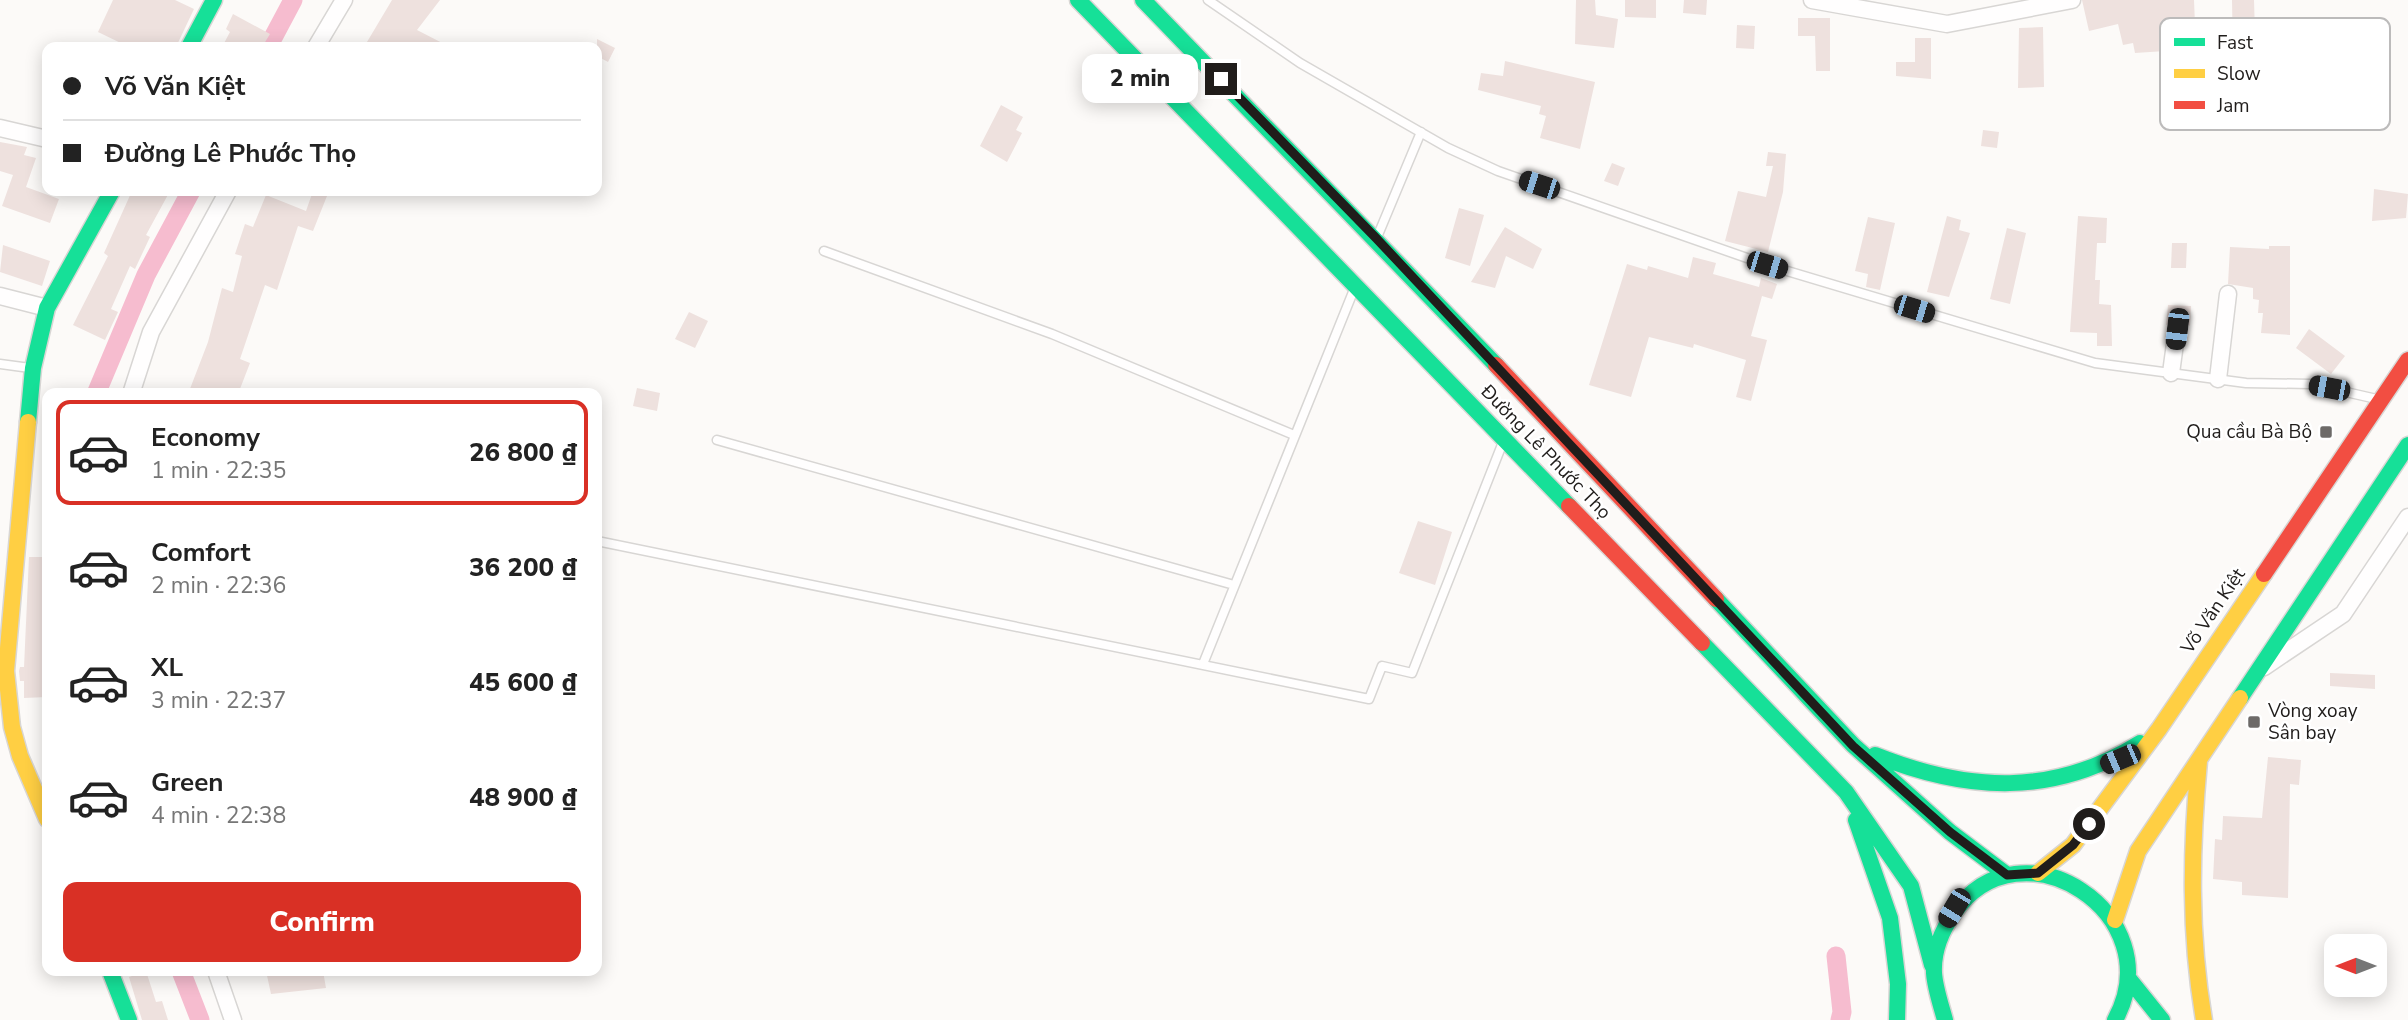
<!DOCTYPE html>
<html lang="en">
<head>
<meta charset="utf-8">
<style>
	:root { --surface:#fff; --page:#f6f6f6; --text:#222; --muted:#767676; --line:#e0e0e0; --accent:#d93025 }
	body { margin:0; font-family:"Nunito Sans",sans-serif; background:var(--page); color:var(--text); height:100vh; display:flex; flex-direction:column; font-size:26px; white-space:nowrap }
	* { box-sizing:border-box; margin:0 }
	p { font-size:23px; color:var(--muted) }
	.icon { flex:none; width:38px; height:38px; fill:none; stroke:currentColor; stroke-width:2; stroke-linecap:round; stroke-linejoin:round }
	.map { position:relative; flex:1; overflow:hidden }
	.panel { position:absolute; left:42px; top:388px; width:560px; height:588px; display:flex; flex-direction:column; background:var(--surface); border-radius:14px; box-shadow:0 4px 18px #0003 }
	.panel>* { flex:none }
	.banner { position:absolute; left:42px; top:42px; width:560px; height:154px; border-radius:14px; box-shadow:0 4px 18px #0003; display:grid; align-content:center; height:154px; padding:0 21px; background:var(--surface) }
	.needle { width:46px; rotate:270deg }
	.controls { position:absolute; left:2324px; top:934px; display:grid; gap:14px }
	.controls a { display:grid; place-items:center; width:63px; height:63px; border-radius:14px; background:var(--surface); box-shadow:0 4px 18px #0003; font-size:35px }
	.end { position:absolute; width:32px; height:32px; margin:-16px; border:9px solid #201d1b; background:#fff; box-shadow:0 0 0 4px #fff }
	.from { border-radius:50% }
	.bubble { position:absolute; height:49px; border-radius:14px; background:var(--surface); box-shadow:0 4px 18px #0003; font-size:23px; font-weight:800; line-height:49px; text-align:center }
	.car { position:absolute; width:21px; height:42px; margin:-21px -10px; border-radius:9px; box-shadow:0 0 5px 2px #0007; background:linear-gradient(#222 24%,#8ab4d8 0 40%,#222 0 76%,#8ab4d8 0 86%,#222 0) }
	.banner b { display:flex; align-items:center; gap:24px; height:66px; font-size:26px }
	.banner b+b { border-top:2px solid var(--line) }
	.banner i { width:18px; height:18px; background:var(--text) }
	ul { padding:12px 0 0; list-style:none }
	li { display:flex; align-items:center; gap:21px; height:105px; margin:0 14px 10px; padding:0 7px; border:4px solid transparent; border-radius:14px }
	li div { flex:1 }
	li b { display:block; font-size:26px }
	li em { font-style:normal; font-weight:800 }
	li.active { border-color:var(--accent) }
	li>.icon { width:63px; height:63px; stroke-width:1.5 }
	.action { display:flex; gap:14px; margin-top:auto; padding:14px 21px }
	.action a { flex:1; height:80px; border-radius:14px; background:var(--accent); color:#fff; font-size:28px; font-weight:800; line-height:80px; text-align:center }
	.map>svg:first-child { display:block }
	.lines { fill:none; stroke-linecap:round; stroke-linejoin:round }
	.canal { stroke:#f6bccf; stroke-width:19 }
	.building { fill:#eee1de }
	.lane-casing { stroke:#d8d6d4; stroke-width:11 }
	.street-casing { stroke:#d8d6d4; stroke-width:19 }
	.fast-casing { stroke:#d8d6d4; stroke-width:19 }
	.slow-casing { stroke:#d8d6d4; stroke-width:19 }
	.jam-casing { stroke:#d8d6d4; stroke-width:19 }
	.lane { stroke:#fffefe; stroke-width:8 }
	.street { stroke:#fffefe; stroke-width:16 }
	.fast { stroke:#16e098; stroke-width:16 }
	.slow { stroke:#ffcf43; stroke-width:16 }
	.jam { stroke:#f24e42; stroke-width:16 }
	.route { stroke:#201d1b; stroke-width:9 }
	.poi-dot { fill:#6d6a68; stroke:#fff; stroke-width:2.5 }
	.labels { text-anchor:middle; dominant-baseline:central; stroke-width:5; stroke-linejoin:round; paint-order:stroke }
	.poi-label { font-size:19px; fill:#201d1b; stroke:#fff; text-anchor:end }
	.street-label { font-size:19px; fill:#201d1b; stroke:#fff }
	.key { fill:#fff; stroke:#bcbbbb; stroke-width:2 }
	.key-label { font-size:19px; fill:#201d1b }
</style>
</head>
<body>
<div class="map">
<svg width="2408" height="1020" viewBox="0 0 2408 1020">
	<rect width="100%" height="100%" fill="#fcfaf8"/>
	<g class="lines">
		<path class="canal" d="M268,47L293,0
			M96,394L146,275L191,191
			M1836,956L1842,1012L1840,1020
			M181,971L200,1020"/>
	</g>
	<path class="building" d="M113,0H175L194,9L176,47H129L98,32Z
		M392,0H440L417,30L450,47H364Z
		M1576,0H1595L1596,15L1618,19L1614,48L1575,44Z
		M1625,0H1656V18L1625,17Z
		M1684,0H1707L1706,15L1683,13Z
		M2082,0H2194L2196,49L2135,53L2133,43L2123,45L2118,24L2089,31Z
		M2232,0H2254L2255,34H2261L2263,61L2233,57Z
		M233,14L270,34L262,47H222L230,32L226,29Z
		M1798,18H1830V71H1816L1815,36H1798Z
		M1737,25L1755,26L1754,49L1736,48Z
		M2043,27L2044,87L2018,88L2019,28Z
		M1915,38H1931V79L1896,76V62H1915Z
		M597,39L615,48L608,62L597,56Z
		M1505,61L1595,82L1580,149L1540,138L1546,116L1539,114L1541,106L1478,90L1481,73L1503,76Z
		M1001,105L1023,117L1016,130L1022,133L1007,162L980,146Z
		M1983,130L1999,132L1997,148L1981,146Z
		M0,142L27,147L24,155L36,158L26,187L59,199L50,223L2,206L13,175L0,171Z
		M1768,152L1786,154L1783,192L1768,252L1725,241L1738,191L1766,197L1773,166H1766Z
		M1612,163L1625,168L1618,186L1604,181Z
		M2374,189L2408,194L2406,218L2372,221Z
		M132,191H170L146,235L150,237L135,269L130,266L111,309L118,312L105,340L73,325L108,256L104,253Z
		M313,191H329L313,231L298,226L277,290L265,285L240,359L250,363L238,394H188L208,342L222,288L233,292L242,256L235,254L245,224L253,227L266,195L306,211Z
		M1459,208L1484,215L1470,266L1445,258Z
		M1947,216L1961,220L1959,230L1970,233L1949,297L1927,292Z
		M2078,216L2107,218L2106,243H2097L2095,280H2100L2099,304L2111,305L2112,346H2097V333L2070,332Z
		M1868,217L1895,223L1880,290L1866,287L1868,274L1855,271Z
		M1505,227L1542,249L1533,269L1506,256L1495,288L1471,282Z
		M2007,228L2026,233L2010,304L1990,299Z
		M2172,243H2187L2186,268H2171Z
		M3,245L50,261L42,286L0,272Z
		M2269,246H2290V335L2261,333L2263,313H2258L2259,300L2253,299V288L2228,284L2230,247L2269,249Z
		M1693,257L1716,263L1713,274L1759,287L1761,278L1777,284L1772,299L1762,296L1751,336L1767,340L1751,401L1736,397L1746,360L1694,344L1693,348L1649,337L1631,397L1589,385L1627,264L1647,270L1648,266L1688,278Z
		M2168,305L2191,306L2190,326L2178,319L2166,325Z
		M689,312L708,321L695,348L675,339Z
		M2309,329L2345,356L2331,374L2296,348Z
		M637,388L660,393L657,411L633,406Z
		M1418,521L1452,532L1435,585L1399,573Z
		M29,557H47V697L24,698V681H20L19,671L20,667H24Z
		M2330,673L2375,675V689L2330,686Z
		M2268,757L2301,760L2299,785L2290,784L2288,898L2242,895V882L2213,879L2215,839L2222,840L2223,816L2262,818Z
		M146,971L156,1002L162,1001L168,1020H142L129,977Z
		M266,971H323L326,988L271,994Z"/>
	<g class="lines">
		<defs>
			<path id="lane" d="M1208,0L1300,63L1448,148L1498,171L1767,265L2095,363L2246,383L2311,384L2381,400
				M1378,235L1421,132
				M824,251L1052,334L1294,435
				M0,364L30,368
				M717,440L1234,585
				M597,541L1369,699L1382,666L1412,673L1503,442
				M1203,664L1355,287"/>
			<path id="street" d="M1812,0L1947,24L2072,0
				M316,47L344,0
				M0,128L47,139
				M0,296L47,308
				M2171,373L2177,329
				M2218,379L2228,294
				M131,394L151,332L228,191
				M2264,667L2343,614L2408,517
				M216,971L233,1020"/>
			<path id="fast" d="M1078,0L1569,506
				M1143,0L1496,365
				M189,47L214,0
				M28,422L33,368L47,308L112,191
				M1716,599L1853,745L1950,832L2007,875
				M1702,643L1846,792L1911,886L1932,965
				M2240,698L2408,445
				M1875,755C1968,792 2053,797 2140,743
				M1856,820L1890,918L1898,984L1897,1020
				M110,971L129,1020
				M2129,979L2162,1020
				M1945,1020C1941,1005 1935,988 1934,973C1933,952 1942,930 1954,913C2020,816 2173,914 2115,1020"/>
			<path id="slow" d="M28,422L6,671L12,727L20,756L47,819
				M2199,761C2191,848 2189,933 2204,1020
				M2038,873L2073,845L2159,729L2264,574
				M2115,920L2138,851L2240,698"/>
			<path id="jam" d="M1496,365L1716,599
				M1569,506L1702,643
				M2264,574L2408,360"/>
		</defs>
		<use href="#lane" class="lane-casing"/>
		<use href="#street" class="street-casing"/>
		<use href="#fast" class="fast-casing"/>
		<use href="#slow" class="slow-casing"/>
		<use href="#jam" class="jam-casing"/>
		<use href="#lane" class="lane"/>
		<use href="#street" class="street"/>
		<use href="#fast" class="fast"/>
		<use href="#slow" class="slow"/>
		<use href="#jam" class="jam"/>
	</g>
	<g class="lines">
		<path class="route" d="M1221,79L1376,238L1853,746L1950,832L2007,875L2038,873L2073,845L2089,824"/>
	</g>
	<g class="poi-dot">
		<rect x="2319" y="425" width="14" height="14" rx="3.5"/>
		<rect x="2247" y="715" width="14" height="14" rx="3.5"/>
	</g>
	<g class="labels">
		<g class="poi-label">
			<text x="2312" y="432">Qua cầu Bà Bộ</text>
			<text x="2268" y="711" text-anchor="start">Vòng xoay<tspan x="2268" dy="22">Sân bay</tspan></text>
		</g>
		<g class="street-label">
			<text transform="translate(1546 452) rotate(46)">Đường Lê Phước Thọ</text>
			<text transform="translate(2213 611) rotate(-56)">Võ Văn Kiệt</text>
		</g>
	</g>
	<rect x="2160" y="18" width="230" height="112" rx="10" class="key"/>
	<rect x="2174" y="38" width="31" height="8" fill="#16e098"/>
	<rect x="2174" y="69" width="31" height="9" fill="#ffcf43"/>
	<rect x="2174" y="101" width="31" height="8" fill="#f24e42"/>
	<g class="key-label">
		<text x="2217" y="49">Fast</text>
		<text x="2217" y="80">Slow</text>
		<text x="2217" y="112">Jam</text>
	</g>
</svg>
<div class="controls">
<a><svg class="needle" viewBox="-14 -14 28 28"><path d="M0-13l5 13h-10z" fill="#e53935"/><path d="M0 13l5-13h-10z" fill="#767676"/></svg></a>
</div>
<i class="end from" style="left:2089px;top:824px"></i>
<i class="end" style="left:1221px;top:79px"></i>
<div class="bubble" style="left:1082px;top:54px;width:116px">2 min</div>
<i class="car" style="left:1539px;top:185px;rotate:288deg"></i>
<i class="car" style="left:1767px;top:265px;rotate:107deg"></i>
<i class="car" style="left:1914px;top:309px;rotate:107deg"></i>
<i class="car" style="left:2177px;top:329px;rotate:187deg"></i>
<i class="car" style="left:2329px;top:388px;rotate:281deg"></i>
<i class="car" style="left:2120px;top:759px;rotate:247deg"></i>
<i class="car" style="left:1954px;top:908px;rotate:211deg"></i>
<div class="banner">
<b><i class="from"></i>Võ Văn Kiệt</b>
<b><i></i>Đường Lê Phước Thọ</b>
</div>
<section class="panel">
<ul>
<li class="active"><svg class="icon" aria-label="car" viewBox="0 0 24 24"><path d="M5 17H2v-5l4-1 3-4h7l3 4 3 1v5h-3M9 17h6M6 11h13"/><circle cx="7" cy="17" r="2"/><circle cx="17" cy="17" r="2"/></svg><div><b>Economy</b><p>1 min · 22:35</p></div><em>26 800 ₫</em></li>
<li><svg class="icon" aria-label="car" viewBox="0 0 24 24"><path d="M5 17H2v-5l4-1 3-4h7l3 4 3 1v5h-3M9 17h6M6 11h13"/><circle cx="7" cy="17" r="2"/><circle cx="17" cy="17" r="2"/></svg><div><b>Comfort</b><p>2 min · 22:36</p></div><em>36 200 ₫</em></li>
<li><svg class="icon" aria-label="car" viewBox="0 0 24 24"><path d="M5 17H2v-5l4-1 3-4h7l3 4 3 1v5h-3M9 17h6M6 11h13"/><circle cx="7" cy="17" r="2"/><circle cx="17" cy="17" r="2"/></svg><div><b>XL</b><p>3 min · 22:37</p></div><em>45 600 ₫</em></li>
<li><svg class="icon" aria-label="car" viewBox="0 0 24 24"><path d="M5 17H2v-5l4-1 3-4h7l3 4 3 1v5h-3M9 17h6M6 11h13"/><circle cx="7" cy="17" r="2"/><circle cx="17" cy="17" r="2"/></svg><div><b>Green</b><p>4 min · 22:38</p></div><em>48 900 ₫</em></li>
</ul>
<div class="action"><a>Confirm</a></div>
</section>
</div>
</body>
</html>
